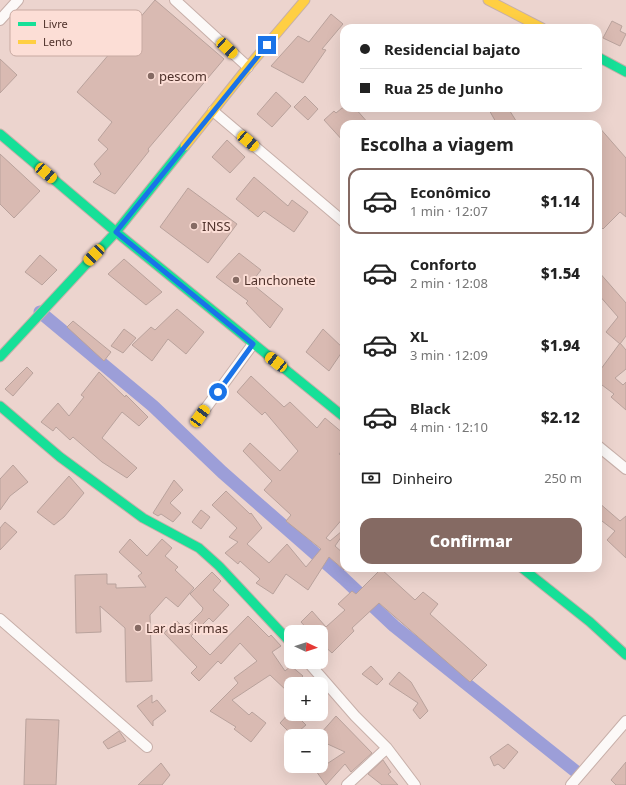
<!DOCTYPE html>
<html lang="pt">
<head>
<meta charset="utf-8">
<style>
	:root { --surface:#fff; --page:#f2f2f2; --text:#222; --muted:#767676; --line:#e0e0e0; --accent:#856a63 }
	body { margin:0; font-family:"Noto Sans",sans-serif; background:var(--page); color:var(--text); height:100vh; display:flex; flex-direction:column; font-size:15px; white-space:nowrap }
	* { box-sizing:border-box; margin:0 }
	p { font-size:13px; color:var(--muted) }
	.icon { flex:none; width:22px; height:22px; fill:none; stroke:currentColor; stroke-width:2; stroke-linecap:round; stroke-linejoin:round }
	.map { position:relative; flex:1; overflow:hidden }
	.sheet { position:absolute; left:340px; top:120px; width:262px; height:452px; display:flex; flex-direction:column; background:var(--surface); border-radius:12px; box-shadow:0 4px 16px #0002 }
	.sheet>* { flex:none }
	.guide { position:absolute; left:340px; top:24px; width:262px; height:88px; border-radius:12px; box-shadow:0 4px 16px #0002; display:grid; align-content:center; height:88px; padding:0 20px; background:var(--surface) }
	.needle { width:26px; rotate:94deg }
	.tools { position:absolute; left:284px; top:625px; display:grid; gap:8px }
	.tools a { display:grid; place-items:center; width:44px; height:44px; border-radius:8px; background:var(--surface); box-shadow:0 4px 16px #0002; font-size:20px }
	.end { position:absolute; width:18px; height:18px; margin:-9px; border:5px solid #1a73e8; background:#fff; box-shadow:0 0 0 2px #fff }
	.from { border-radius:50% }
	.car { position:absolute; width:12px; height:24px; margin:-12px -6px; border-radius:5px; box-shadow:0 0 3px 1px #0007; background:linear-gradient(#f5c518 24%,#345 0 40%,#f5c518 0 76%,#345 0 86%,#f5c518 0) }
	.guide b { display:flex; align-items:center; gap:14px; height:38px; font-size:15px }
	.guide b+b { border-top:1px solid var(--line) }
	.guide i { width:10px; height:10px; background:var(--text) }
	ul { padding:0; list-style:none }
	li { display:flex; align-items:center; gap:12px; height:66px; margin:0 8px 6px; padding:0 12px; border:2px solid transparent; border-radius:12px }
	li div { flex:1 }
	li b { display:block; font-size:15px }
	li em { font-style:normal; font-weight:800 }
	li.current { border-color:var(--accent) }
	li>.icon { width:36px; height:36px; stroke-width:1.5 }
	h2 { padding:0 20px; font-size:18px; line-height:48px }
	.pay { display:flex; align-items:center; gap:10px; height:44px; padding:0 20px; font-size:15px }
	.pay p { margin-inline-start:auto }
	.button { display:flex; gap:8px; margin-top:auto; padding:8px 20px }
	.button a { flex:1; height:46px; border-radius:12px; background:var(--accent); color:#fff; font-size:16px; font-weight:800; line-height:46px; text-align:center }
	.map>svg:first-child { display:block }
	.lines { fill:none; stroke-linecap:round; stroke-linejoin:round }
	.canal { stroke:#9c9ed8; stroke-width:13 }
	.building { fill:#d9bab2; stroke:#b9a29c }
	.street-casing { stroke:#c7afa9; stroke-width:12 }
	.fast-casing { stroke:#c7afa9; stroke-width:11 }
	.slow-casing { stroke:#c7afa9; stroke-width:11 }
	.street { stroke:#fcf9f8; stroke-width:10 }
	.fast { stroke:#16e098; stroke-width:9 }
	.slow { stroke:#ffcf43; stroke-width:9 }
	.route { stroke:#1a73e8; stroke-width:5 }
	.poi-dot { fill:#856a63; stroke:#fcded6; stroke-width:1.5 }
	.labels { text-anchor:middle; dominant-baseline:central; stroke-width:4; stroke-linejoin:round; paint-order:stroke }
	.poi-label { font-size:13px; fill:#4e312a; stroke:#fcded6; text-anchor:start }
	.key { fill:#fcded6; stroke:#c8aaa2; stroke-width:1 }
	.key-label { font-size:11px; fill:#4e312a }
</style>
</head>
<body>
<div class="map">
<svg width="626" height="785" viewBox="0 0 626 785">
	<rect width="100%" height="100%" fill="#ecd4ce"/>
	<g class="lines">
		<path class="canal" d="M40,312L153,406L222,472L343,578L394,626L579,774"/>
	</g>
	<path class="building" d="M155,0L224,59L148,149L149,151L115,194L93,182L101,174L94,164L108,149L98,140L112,122L77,92Z
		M331,14L343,24L322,49L326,50L303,83L271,66L298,36L309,42Z
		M612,21L622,26L620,31L626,34L620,46L603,38Z
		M0,59L17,75L0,93Z
		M276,92L291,106L272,127L257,114Z
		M305,96L318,109L308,120L294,107Z
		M342,108H355L369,124H344V142L324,120L334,111L336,113Z
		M488,108H508L518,124H497Z
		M598,126L626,158V217L620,212L603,229L598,224Z
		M227,140L245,157L230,173L212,157Z
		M0,154L40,191L14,218L0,204Z
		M254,177L288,206L292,200L308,212L294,232L264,211L258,217L236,199Z
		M188,188L237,224L208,263L160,227Z
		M239,253L261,270L251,283L283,309L270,328L246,303L248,301L216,277Z
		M40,255L57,270L42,285L25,272Z
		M124,259L162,292L146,305L108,274Z
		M598,271L626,303V336L620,344L606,332L618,317L598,294Z
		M177,309L204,332L186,354L168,339L152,361L132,345L151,327L155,330Z
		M73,321L111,352L104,361L67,327Z
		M124,329L136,338L123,353L111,346Z
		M323,329L344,349L329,371L306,352Z
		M620,343L626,350V369L615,378L623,385L626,382V410L611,397L614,394L598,382V373Z
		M27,367L33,373L13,396L5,389Z
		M99,372L125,397L126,395L148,417L139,426L122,412L102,438L137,468L127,478L102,462L73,437L70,440L56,427L53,431L41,422L58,403L69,416L84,397L81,395Z
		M251,376L284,407L290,402L317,428L325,418L344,434V448L339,454L344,458V517L326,538L330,541L342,531L344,533L335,546L344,554V570L329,557L308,590L286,574L273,594L256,583L260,579L240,561L238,564L225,553L238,542L229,537L237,528L212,505L226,491L250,514L251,513L262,528L247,544L269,563L287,544L306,567L321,549L286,521L291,515L264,490L272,481L243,451L250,443L280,471L298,451L265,412L262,415L237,392Z
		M13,465L28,482L10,496L0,510V479Z
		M69,476L84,493L64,517L54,525L37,512Z
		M174,480L183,490L170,503L181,513L173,522L161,514L158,516L153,513Z
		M598,502L620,521L626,516V558L607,540L615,531L598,518Z
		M201,510L210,517L201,529L192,522Z
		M5,522L17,532L0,550V528Z
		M130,539L147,556L162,539L172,548L165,556L178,567L175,570L194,588L178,607L166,597L150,615L152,681L126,682L125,628L100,606L101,632L76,633L75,575L107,574V584H116V588L146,587L138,576L142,573L119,552Z
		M381,569L415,600L423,592L438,604L430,614L487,665L470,682L379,603L352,628L354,631L332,653L321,643V632H310L301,622L312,611L326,627L345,610L338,604L352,591L356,594Z
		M212,572L221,581L213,590L229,605L213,622L209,618L191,636L210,655L248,616L269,637L271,635L281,646L272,652L285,671L291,666L303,676L295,684H291V689L288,692L270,675L232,700L249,715L252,712L266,723L251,742L234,729L236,727L210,711L238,683L234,678L257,661L240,643L221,664L218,661L199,681L191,673L197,667L164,633L177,621L184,629L202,611L203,608L190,594Z
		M371,666L383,679L377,685L362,674Z
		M399,672L411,682L428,711L420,719L413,710L418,703L389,684Z
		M152,695V703L157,700L166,711L153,721V726L137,706Z
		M291,711V714H295L306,725L293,736L280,723Z
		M336,716L372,753L351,772L345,764L326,785L316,771L345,752L321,741V733Z
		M26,719L59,720L56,785H24Z
		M119,731L126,741L108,749L103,742Z
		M508,744L518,752L504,769L498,764L494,766L490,757Z
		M383,760L391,772L388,774L398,785H382L368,774Z
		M626,762V785H616L611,780Z
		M161,763L170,775L162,785H138Z"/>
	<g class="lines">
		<defs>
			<path id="street" d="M175,0L248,67
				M0,20L18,0
				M213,111L344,222
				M200,416L253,344
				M598,446L626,469
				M0,619L147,747
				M308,662L355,716L387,748L415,785
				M347,785L387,748
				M571,785L626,721"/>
			<path id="fast" d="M598,57L626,72
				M0,134L116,232L344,417
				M0,357L116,232L185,146
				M0,406L60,457L143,518L199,548L219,566L291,643
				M522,568L590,622L626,655"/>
			<path id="slow" d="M488,0L542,28
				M185,146L248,67L305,0"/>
		</defs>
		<use href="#street" class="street-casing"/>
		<use href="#fast" class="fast-casing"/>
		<use href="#slow" class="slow-casing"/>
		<use href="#street" class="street"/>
		<use href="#fast" class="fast"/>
		<use href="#slow" class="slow"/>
	</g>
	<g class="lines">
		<path class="route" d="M218,392L253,344L116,232L267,45"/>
	</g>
	<g class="poi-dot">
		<circle cx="151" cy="76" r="4"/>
		<circle cx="194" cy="226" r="4"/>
		<circle cx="236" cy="280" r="4"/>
		<circle cx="138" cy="628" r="4"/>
	</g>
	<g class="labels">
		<g class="poi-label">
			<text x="159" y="76">pescom</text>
			<text x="202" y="226">INSS</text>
			<text x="244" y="280">Lanchonete</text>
			<text x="146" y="628">Lar das irmas</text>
		</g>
	</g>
	<rect x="10" y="10" width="132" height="46" rx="6" class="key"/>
	<rect x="18" y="22" width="18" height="4" fill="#16e098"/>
	<rect x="18" y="40" width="18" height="4" fill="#ffcf43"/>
	<g class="key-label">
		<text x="43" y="28">Livre</text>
		<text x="43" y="46">Lento</text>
	</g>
</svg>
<div class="tools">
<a><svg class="needle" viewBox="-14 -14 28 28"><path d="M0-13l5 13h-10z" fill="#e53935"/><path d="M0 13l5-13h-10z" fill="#767676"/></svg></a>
<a>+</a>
<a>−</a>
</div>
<i class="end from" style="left:218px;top:392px"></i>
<i class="end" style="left:267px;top:45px"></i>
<i class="car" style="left:227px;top:48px;rotate:133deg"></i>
<i class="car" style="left:248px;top:141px;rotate:130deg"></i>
<i class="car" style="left:46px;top:173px;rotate:130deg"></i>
<i class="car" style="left:94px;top:255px;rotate:224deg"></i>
<i class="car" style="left:276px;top:362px;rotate:308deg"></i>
<i class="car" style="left:200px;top:416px;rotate:36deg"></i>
<div class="guide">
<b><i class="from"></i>Residencial bajato</b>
<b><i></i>Rua 25 de Junho</b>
</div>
<section class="sheet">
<h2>Escolha a viagem</h2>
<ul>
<li class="current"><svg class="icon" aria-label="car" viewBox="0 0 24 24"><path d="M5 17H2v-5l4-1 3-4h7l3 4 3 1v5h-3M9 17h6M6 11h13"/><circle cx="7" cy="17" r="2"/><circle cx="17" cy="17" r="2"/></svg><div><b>Econômico</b><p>1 min · 12:07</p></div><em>$1.14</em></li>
<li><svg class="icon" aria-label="car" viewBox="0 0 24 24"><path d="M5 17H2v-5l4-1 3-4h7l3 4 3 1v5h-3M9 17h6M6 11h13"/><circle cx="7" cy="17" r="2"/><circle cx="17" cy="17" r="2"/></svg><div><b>Conforto</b><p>2 min · 12:08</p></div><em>$1.54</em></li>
<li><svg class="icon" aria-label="car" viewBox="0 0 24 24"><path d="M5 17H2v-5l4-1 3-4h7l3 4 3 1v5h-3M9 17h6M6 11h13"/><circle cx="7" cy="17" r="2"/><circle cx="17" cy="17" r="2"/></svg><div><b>XL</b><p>3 min · 12:09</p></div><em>$1.94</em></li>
<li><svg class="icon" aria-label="car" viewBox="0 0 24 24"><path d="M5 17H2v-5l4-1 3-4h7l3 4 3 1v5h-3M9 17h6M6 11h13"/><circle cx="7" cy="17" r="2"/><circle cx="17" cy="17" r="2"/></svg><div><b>Black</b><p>4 min · 12:10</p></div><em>$2.12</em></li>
</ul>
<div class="pay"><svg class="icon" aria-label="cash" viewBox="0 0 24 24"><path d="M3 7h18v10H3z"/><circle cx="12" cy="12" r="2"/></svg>Dinheiro<p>250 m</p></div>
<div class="button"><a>Confirmar</a></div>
</section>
</div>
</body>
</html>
